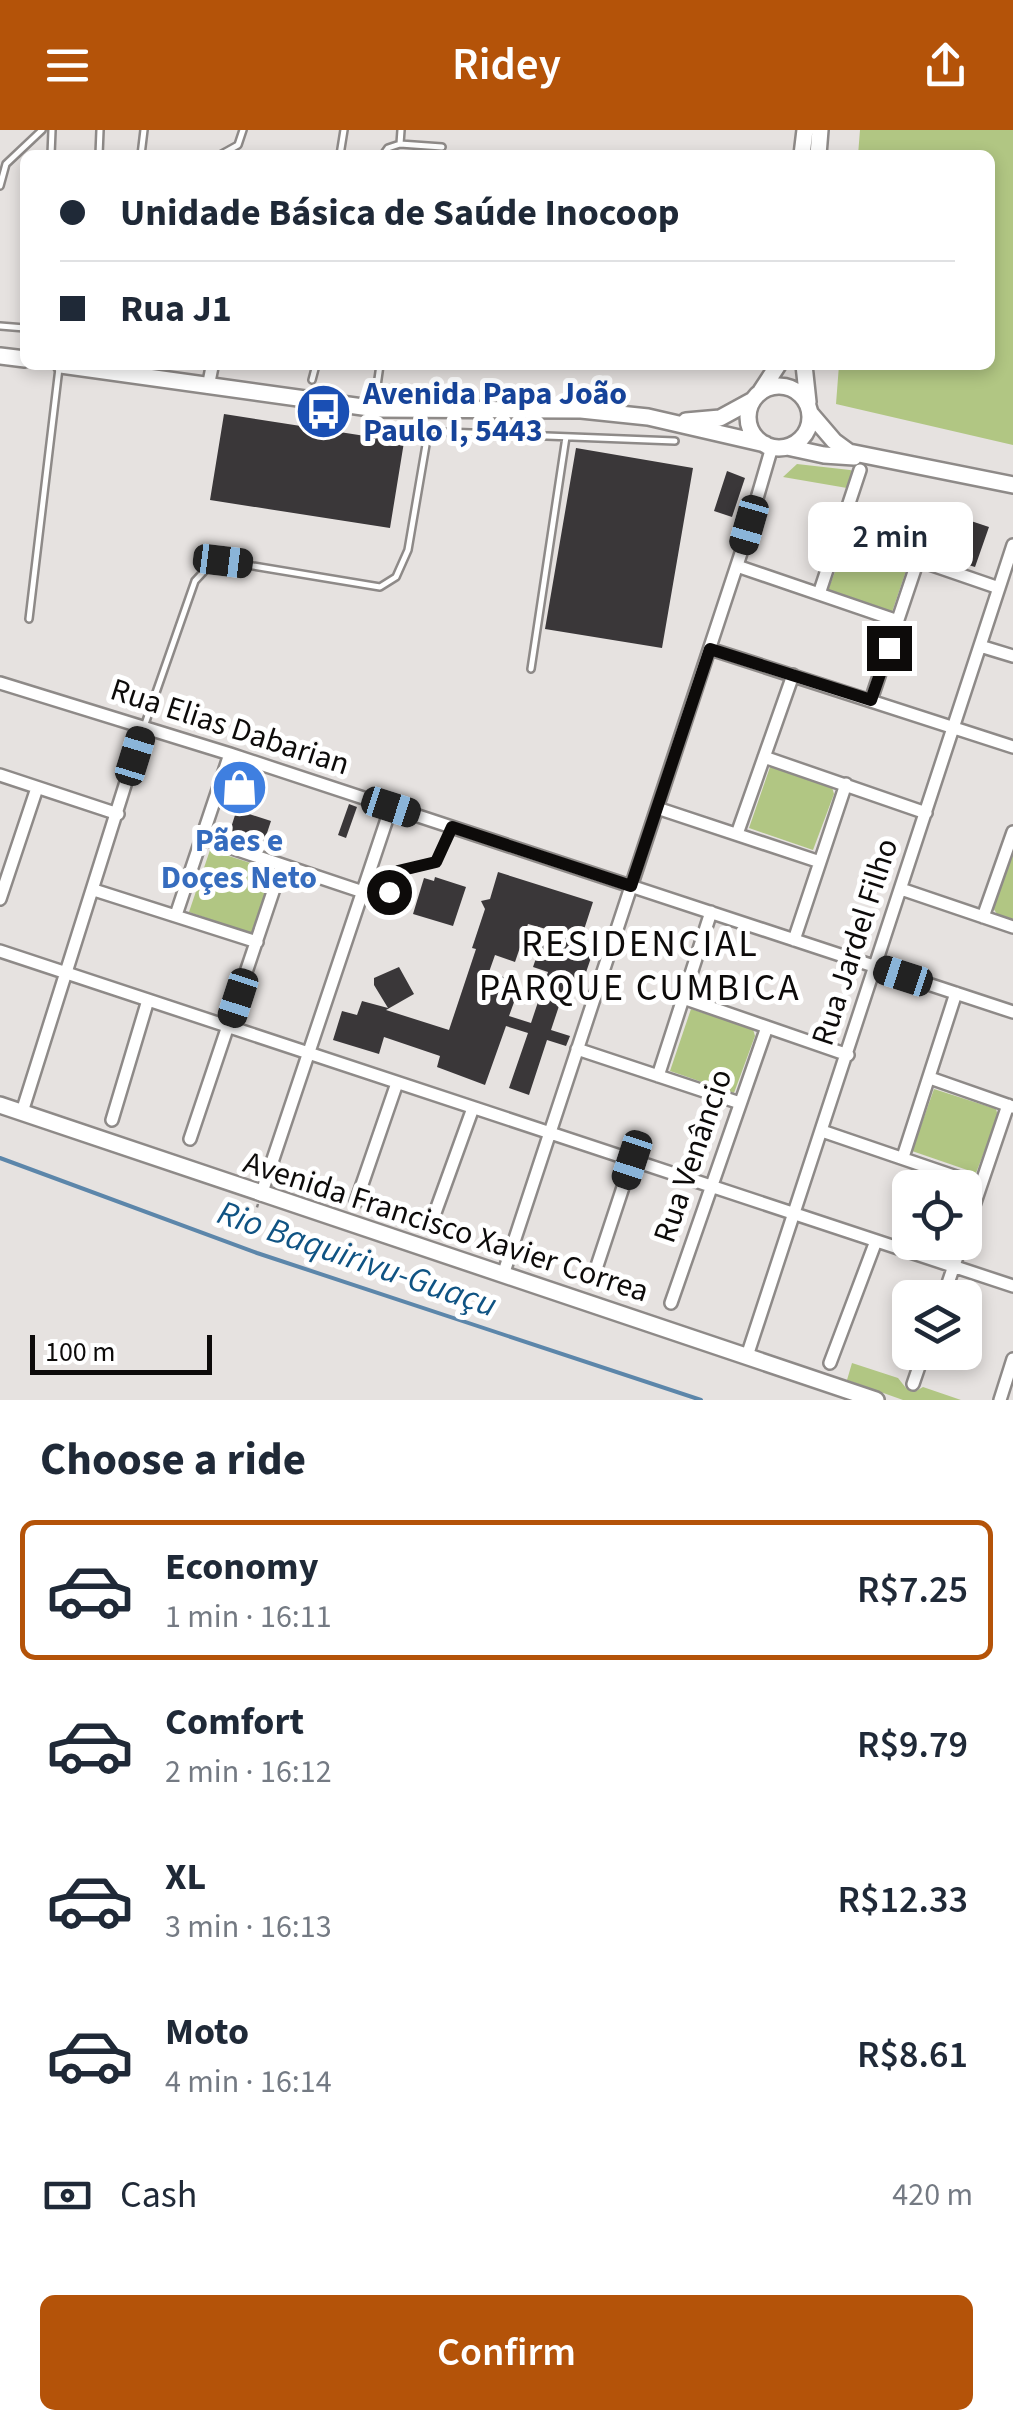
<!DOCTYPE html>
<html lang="en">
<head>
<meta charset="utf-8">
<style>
	:root { --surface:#fff; --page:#f6f6f7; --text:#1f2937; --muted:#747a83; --line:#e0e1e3; --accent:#b45309 }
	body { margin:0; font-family:"Source Sans 3",sans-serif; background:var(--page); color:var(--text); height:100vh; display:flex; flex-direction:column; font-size:38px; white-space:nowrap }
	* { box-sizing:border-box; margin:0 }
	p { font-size:32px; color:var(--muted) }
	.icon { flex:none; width:55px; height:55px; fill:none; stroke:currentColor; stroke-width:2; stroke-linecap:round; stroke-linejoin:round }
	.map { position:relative; height:1270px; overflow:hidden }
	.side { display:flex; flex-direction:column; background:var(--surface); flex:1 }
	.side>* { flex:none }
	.guide { position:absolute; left:20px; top:20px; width:975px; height:220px; border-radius:15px; box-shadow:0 5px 15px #0003; display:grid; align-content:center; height:220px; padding:0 40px; background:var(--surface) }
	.controls { position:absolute; left:892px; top:1040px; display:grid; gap:20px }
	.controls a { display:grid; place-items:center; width:90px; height:90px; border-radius:15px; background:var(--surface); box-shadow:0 5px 15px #0003; font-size:50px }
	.scale { position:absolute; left:30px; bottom:25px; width:182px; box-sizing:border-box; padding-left:10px; border:5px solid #0d0b0a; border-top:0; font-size:28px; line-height:35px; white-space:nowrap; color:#0d0b0a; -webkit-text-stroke:8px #fff; paint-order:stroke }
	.end { position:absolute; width:45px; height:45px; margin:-22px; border:12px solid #0d0b0a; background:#fff; box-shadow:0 0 0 5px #fff }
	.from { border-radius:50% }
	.bubble { position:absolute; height:70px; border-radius:15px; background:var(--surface); box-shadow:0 5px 15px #0003; font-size:32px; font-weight:600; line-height:70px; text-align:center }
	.car { position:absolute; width:30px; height:60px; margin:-30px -15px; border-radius:12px; box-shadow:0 0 8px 2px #0007; background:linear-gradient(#222 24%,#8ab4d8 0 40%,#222 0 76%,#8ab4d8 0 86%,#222 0) }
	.guide b { display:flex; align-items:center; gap:35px; height:95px; font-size:38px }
	.guide b+b { border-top:2px solid var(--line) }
	.guide i { width:25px; height:25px; background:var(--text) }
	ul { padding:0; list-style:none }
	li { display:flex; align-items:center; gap:30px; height:140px; margin:0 20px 15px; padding:0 20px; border:5px solid transparent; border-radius:15px }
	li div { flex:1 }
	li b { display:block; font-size:38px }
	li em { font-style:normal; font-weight:600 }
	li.selected { border-color:var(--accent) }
	li>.icon { width:90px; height:90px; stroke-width:1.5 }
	h2 { padding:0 40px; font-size:45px; line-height:120px }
	.pay { display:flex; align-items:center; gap:25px; height:110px; padding:0 40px; font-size:38px }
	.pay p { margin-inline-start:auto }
	.action { display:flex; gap:20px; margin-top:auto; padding:20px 40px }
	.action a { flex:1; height:115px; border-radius:15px; background:var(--accent); color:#fff; font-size:40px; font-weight:600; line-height:115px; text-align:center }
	header { display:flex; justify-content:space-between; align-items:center; height:130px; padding:0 40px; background:var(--accent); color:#fff; font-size:45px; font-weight:600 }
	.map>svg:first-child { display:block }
	.green { fill:#b1c683 }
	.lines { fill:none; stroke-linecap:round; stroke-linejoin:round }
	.stream { stroke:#5c86aa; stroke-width:4 }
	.building { fill:#3a3739; fill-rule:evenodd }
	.lane-casing { stroke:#8e8a88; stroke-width:10 }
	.street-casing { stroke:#8e8a88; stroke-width:16 }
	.secondary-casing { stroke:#8e8a88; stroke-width:20 }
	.path { stroke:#858281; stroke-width:2.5; stroke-dasharray:5 5; stroke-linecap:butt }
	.lane { stroke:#fff; stroke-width:5 }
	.street { stroke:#fff; stroke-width:11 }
	.secondary { stroke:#fff; stroke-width:15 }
	.route { stroke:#0d0b0a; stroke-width:12 }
	.labels { text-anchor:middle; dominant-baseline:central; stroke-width:10; stroke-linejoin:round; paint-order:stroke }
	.transit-label { font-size:32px; font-weight:bold; fill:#164399; stroke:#fff; text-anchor:start }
	.street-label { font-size:32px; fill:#0d0b0a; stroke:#fff }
	.shop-label { font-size:32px; font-weight:bold; fill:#366cbe; stroke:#fff }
	.water-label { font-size:35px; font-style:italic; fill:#0f5383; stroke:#fff }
	.quarter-label { font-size:38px; letter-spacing:2.5px; fill:#0d0b0a; stroke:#fff }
</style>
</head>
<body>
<header><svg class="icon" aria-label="menu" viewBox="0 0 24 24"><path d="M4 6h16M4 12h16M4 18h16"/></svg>Ridey<svg class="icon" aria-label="share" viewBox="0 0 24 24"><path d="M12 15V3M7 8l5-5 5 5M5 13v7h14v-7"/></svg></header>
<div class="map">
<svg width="1013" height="1270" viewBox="0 0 1013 1270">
	<rect width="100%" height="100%" fill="#e6e2e0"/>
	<path class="green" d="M860,0H1013V315L836,274L839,235H990V25H858Z
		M797,334L850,340L853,341L847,358L783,347Z
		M846,413L908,435L892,482L828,460Z
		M770,637L832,657L834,664L813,720L749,698Z
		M210,720L272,740L274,747L253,804L189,782Z
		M1013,722V789L997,784L993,778Z
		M691,879L753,899L755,906L734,963L670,941Z
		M934,959L996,979L998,986L976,1043L912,1021Z
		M852,1233L898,1248L906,1258L916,1261L923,1257L961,1270H903L847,1250Z"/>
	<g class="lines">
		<path class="stream" d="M0,1028L257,1123L701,1270"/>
	</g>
	<path class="building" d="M224,284L404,312L390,398L210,370Z
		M576,318L693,338L662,518L545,499Z
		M727,341L745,348L732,387L714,381Z
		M898,378L921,385L912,414L889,407Z
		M947,383L989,397L975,437L933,424Z
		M247,640L253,642L243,672L226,667L234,646Z
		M235,671L245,675L243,682L271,691L264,712L230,701L235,685L232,681Z
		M349,674L357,677L346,708L338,705Z
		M498,742L593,772L579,815L594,819L582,854L568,849L551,900L570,906L566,916L547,910L529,965L509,958L528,903L506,896L485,955L437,937L440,926L384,907L379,924L333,910L342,881L357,885L362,871L388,878L374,855V848L399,837L414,864L386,880L449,900L476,819L472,818L485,779L481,771L490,769ZM528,794L546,799L533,837L548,842L531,893L509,886L521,853L489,842L495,825L515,832Z
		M435,747L466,757L453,796L413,784L424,748L434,751Z"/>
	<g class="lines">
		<defs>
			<path id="lane" d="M400,14L442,17
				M51,25L52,0
				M99,25L100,0
				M141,25L144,0
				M220,25L238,15L243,0
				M340,25L344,0
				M383,25L388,18L400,14L401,0
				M0,56L6,34L42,0
				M0,196L25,198
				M312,250L316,235
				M377,256L380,235
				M29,489L59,238
				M531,539L566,307
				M145,594L195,451L207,438L223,431L380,457L396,447L408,420L427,309L445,302L675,311
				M383,782L395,743L436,732L451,700"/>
			<path id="street" d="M208,257L212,237
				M839,403L999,458
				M737,436L898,491
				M819,464L860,340
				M980,516L1013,526
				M710,519L1013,617
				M0,553L230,624L1013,882
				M871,570L918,430
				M764,627L926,683
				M0,645L118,684
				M657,678L820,732
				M737,704L793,545
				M202,708L363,762
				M901,759L1013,797
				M94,760L257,812
				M0,769L37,658
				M176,785L230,624
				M983,787L1013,702
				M794,810L846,654
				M0,821L1013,1156
				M683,868L848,925
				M577,919L740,973
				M658,946L711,782
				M930,948L1013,977
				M22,982L143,598
				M112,990L148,870
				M822,1001L980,1055
				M190,1009L282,735
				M903,1027L956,863
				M261,1065L391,677
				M356,1072L397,953
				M431,1094L473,978
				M965,1102L1008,975
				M503,1145L741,423L772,317
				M593,1148L632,1030
				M943,1168L962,1112
				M671,1173L767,897
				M747,1226L1013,415
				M830,1233L876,1111
				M913,1254L924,1222
				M1000,1270L1013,1229"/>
			<path id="secondary" d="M802,25L805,0
				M818,25L820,0
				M0,226L25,229
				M61,235L377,279L581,280L648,287L765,314
				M804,235L808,272
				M748 287a31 31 0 1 1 62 0a31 31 0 1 1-62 0Z
				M761,261L778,235
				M810,283L834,311L849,322L1013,355
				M686,291L720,288L753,270
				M787,317L824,325L854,327
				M0,975L876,1270"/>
		</defs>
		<use href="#lane" class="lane-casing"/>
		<use href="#street" class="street-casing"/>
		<use href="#secondary" class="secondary-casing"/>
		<path class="path" d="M254,1087L258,1074"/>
		<use href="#lane" class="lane"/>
		<use href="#street" class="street"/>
		<use href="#secondary" class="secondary"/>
	</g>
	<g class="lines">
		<path class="route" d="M389,762L398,741L436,732L452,697L631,756L710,519L871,570L889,518"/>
	</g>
	<defs>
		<symbol id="bus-disc" viewBox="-11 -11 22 22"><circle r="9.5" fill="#1a4fb4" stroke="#fff"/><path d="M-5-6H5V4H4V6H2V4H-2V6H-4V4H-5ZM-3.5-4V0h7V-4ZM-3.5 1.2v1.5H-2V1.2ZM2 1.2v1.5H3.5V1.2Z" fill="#fff"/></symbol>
		<symbol id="shop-disc" viewBox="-11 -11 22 22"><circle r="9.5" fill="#3f7fe0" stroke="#fff"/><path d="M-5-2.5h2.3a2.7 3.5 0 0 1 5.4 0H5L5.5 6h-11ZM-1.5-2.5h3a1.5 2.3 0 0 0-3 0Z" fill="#fff"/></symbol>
	</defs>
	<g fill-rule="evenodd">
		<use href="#bus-disc" x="292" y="250" width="63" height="63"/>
		<use href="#shop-disc" x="208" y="626" width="63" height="63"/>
	</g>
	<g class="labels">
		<g class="transit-label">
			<text x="363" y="264">Avenida Papa João<tspan x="363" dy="37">Paulo I, 5443</tspan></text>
		</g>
		<g class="street-label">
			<text transform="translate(230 597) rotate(18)">Rua Elias Dabarian</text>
			<text transform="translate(855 812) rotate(-72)">Rua Jardel Filho</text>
			<text transform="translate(693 1026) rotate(-71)">Rua Venâncio</text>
			<text transform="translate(446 1097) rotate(18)">Avenida Francisco Xavier Correa</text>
		</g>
		<g class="shop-label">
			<text x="239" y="711">Pães e<tspan x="239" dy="37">Doçes Neto</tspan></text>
		</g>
		<g class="water-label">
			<text transform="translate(357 1129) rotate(19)">Rio Baquirivu-Guaçu</text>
		</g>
		<g class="quarter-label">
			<text x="640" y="814">RESIDENCIAL<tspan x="640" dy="44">PARQUE CUMBICA</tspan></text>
		</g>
	</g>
</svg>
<div class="controls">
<a><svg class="icon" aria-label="locate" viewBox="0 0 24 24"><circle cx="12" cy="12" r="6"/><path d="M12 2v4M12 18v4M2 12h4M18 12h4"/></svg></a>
<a><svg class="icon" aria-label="layers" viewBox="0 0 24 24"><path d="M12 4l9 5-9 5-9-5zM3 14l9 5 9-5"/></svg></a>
</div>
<div class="scale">100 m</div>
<i class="end from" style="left:389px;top:762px"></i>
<i class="end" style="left:889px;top:518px"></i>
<div class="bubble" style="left:808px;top:372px;width:165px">2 min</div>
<i class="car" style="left:749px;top:395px;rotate:196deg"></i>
<i class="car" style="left:223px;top:431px;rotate:97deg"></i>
<i class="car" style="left:135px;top:626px;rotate:17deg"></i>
<i class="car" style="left:391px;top:677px;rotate:108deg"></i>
<i class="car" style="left:903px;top:846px;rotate:288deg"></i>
<i class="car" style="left:238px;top:868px;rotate:198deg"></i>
<i class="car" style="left:632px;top:1030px;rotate:198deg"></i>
<div class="guide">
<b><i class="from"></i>Unidade Básica de Saúde Inocoop</b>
<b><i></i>Rua J1</b>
</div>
</div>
<section class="side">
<h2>Choose a ride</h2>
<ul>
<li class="selected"><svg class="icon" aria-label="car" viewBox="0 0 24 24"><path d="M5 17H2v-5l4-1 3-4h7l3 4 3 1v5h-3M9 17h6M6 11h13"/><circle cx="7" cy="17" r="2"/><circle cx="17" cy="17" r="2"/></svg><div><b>Economy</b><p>1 min · 16:11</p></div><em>R$7.25</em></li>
<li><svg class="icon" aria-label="car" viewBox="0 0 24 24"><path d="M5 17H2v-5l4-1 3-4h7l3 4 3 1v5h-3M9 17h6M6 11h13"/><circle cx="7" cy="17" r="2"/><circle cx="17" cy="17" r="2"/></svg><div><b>Comfort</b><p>2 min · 16:12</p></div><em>R$9.79</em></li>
<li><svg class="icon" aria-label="car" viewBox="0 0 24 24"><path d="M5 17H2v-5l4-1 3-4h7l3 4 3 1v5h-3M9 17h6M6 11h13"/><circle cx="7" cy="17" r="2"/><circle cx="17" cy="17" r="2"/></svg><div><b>XL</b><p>3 min · 16:13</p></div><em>R$12.33</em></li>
<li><svg class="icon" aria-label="car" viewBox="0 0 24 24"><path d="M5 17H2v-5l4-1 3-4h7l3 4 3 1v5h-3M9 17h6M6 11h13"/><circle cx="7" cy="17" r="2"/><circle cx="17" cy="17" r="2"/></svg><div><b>Moto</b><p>4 min · 16:14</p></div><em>R$8.61</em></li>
</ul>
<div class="pay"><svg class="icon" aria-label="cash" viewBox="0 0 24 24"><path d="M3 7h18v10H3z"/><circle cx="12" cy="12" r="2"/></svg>Cash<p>420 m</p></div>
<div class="action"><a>Confirm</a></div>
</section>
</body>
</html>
